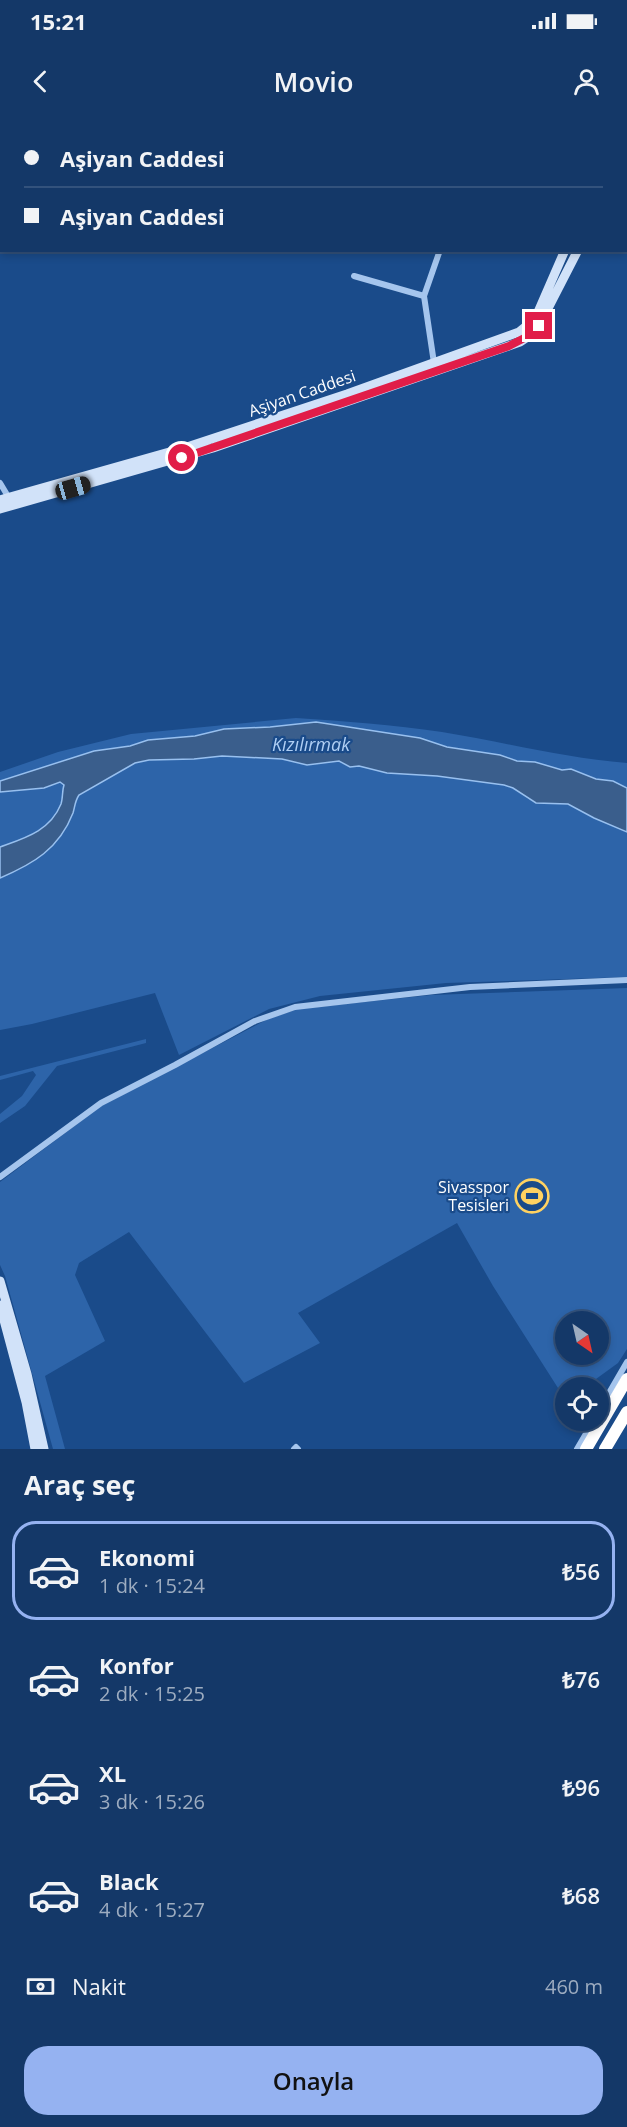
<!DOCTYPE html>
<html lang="tr">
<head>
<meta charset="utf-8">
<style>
	:root { --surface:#143868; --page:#214371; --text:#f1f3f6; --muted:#9dacc0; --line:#33527c; --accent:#95b2f1 }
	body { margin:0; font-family:"Open Sans",sans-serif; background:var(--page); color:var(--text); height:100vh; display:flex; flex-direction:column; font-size:22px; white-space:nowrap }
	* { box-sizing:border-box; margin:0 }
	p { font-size:20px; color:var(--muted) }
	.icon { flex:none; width:33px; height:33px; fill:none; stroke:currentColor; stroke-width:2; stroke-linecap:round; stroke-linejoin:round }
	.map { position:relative; height:1329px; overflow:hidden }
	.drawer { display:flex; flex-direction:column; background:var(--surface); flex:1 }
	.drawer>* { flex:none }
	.hud { position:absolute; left:0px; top:0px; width:627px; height:132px; box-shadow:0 3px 9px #0003,0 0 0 2px var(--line); display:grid; align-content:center; height:132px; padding:0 24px; background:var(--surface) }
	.needle { width:39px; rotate:146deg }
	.fabs { position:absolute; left:555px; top:1191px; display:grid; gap:12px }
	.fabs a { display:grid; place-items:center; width:54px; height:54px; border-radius:50%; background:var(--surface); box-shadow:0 3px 9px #0003,0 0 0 2px var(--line); font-size:30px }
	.end { position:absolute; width:27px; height:27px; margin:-14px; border:8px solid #e11d48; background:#fff; box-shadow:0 0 0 3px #fff }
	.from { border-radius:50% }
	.car { position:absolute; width:18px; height:36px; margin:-18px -9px; border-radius:8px; box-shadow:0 0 4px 2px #0007; background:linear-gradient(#222 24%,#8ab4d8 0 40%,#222 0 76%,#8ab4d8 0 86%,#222 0) }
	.hud b { display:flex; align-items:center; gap:21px; height:57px; font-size:22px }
	.hud b+b { border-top:2px solid var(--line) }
	.hud i { width:15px; height:15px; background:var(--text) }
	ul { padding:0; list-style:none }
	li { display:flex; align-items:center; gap:18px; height:99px; margin:0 12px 9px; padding:0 12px; border:3px solid transparent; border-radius:24px }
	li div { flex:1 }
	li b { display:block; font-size:22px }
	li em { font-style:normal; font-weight:600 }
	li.selected { border-color:var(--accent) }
	li>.icon { width:54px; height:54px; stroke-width:1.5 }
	h2 { padding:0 24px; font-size:27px; line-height:72px }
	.pay { display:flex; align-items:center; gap:15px; height:66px; padding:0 24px; font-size:22px }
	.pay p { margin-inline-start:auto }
	.button { display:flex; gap:12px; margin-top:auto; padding:12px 24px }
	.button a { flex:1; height:69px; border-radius:24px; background:var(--accent); color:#111; font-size:24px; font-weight:600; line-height:69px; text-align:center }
	.status { display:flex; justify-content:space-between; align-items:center; height:42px; padding:0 30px; background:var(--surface); direction:ltr }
	.status svg { height:16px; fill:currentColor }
	header { display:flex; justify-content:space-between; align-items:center; height:78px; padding:0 24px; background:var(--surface); font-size:27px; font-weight:600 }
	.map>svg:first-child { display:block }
	.green { fill:#2d64a9; fill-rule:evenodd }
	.water { fill:#3a5e8c; stroke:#98c0ef; stroke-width:1.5 }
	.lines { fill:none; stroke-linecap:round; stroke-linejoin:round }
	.street { stroke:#a5c5ed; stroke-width:6 }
	.secondary { stroke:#d1e2f9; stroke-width:9 }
	.highway { stroke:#fff; stroke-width:12 }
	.route { stroke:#e11d48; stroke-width:8 }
	.labels { text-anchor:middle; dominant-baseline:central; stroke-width:4.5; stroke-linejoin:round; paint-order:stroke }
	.street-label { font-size:16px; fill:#fff; stroke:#1a4b8a }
	.poi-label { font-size:16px; fill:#fff; stroke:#1a4b8a; text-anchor:end }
	.water-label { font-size:18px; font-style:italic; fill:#b0cff4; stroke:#1a4b8a }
</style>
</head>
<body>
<div class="status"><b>15:21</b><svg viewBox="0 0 49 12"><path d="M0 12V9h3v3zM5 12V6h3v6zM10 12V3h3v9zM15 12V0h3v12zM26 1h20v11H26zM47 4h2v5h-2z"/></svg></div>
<header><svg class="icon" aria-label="back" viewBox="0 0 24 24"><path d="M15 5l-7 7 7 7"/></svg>Movio<svg class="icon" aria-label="person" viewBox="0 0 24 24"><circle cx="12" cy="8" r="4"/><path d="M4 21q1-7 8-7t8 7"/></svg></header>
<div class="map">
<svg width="627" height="1329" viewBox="0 0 627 1329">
	<rect width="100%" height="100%" fill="#1a4b8a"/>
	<path class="green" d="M296,598C345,601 393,605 442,612C504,622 564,638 627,643V668L614,661L596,659L571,649L562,650L535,642L517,641L500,635L447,627L420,618L316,602L270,607L224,609L195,616L148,620L130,626L94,631L0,661V652L58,632L131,614Z
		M222,636L282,639L307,645L339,641L350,647L359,646L387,653L437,656L504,665L513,668L528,679L545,684H568L594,698L627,712V857L446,863L320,876L269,889L179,935L155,873L32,904L0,910V758C33,744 59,729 73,693C75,686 75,681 79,675L135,643L149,640L194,639Z
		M60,662L64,665C62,671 63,677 61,684C51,711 24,718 0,727V672L44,668Z
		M627,868V1229L618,1243L585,1267L566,1268L565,1279L493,1166L457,1103L298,1193L320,1223L244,1263L129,1112L79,1143L75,1155L105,1221L45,1256L65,1329H53L5,1156L0,1145V1062L101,986L268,899L298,889L431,875ZM566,1202H598V1234H566Z
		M146,919V923L57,946L25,986L0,1003V994L22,976L36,955L33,951L0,960V956Z"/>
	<path class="water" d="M316,602L420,618L447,627L500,635L517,641L535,642L562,650L571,649L596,659L613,661L627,668V712L594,698L568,684L536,683L513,668L504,665L437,656L387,653L359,646L350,647L339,641L307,645L282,639L222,636L194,639L149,640L135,643L79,675C75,681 75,686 73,693C59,729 33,744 0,758V727C25,718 50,711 61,684C63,678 62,671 64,665L60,662L44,668L0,672V661L94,631L130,626L148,620L195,616L224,609L270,607Z"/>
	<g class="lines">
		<path class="street" d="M411,0L416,2
			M335,2L336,0
			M388,2V0
			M538,2V0
			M626,128H627
			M354,156L424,176
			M434,243L424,176L440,130
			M0,363L9,378
			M0,1057L101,983L175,945L255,901L295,887L470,867L627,860
			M598,1292L627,1242
			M294,1329L296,1327L298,1329
			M577,1329L594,1300"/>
		<path class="secondary" d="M220,0L226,2
			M586,2V0
			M0,380L187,327L347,274L519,212L535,199L565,130
			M0,389L213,328L520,222L532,214L539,206L578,130
			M0,1161L27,1254L44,1329
			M0,1185L26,1282L35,1329"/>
		<path class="highway" d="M586,1329L627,1259
			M605,1329L627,1292"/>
	</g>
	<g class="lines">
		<path class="route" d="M182,338L509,226L532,214L539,206"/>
	</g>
	<defs>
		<symbol id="stadium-ring" viewBox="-11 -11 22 22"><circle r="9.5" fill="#1a4b8a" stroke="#ffd261" stroke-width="1.5"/><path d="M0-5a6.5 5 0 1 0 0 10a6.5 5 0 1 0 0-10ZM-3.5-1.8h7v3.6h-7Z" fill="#ffd261"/></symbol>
	</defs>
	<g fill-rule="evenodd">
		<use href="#stadium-ring" x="513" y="1057" width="38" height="38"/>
	</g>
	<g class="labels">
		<g class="street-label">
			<text transform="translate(302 273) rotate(-19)">Aşiyan Caddesi</text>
		</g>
		<g class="poi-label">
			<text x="509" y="1067">Sivasspor<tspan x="509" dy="18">Tesisleri</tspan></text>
		</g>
		<g class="water-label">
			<text x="311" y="624">Kızılırmak</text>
		</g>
	</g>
</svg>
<div class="fabs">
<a><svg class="needle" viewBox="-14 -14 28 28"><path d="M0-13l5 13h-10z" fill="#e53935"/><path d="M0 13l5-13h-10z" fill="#9dacc0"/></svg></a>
<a><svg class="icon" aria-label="locate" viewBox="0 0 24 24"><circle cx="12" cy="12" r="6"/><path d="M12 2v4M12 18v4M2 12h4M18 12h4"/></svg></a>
</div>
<i class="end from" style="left:182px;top:338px"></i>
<i class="end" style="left:539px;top:206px"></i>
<i class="car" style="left:73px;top:368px;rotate:74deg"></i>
<div class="hud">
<b><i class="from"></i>Aşiyan Caddesi</b>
<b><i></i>Aşiyan Caddesi</b>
</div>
</div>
<section class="drawer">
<h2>Araç seç</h2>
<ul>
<li class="selected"><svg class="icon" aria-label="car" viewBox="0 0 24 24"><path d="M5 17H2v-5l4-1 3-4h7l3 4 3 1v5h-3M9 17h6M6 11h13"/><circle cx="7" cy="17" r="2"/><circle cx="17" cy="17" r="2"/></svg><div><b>Ekonomi</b><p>1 dk · 15:24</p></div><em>₺56</em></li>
<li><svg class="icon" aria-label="car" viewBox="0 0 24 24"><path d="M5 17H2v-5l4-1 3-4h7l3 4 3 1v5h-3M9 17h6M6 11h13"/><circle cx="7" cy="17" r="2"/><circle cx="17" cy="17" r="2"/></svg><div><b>Konfor</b><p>2 dk · 15:25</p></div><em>₺76</em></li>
<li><svg class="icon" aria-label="car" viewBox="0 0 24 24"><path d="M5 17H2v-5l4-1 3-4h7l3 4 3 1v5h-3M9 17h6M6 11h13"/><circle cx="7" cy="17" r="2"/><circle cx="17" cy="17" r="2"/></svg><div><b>XL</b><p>3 dk · 15:26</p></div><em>₺96</em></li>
<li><svg class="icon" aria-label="car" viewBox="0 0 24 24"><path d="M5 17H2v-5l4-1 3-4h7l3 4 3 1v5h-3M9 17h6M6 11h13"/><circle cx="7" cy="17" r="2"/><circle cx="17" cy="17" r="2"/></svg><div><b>Black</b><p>4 dk · 15:27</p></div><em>₺68</em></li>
</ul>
<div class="pay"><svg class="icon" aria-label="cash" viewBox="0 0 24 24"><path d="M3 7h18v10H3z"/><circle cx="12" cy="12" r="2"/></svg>Nakit<p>460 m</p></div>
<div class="button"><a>Onayla</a></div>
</section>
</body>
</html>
